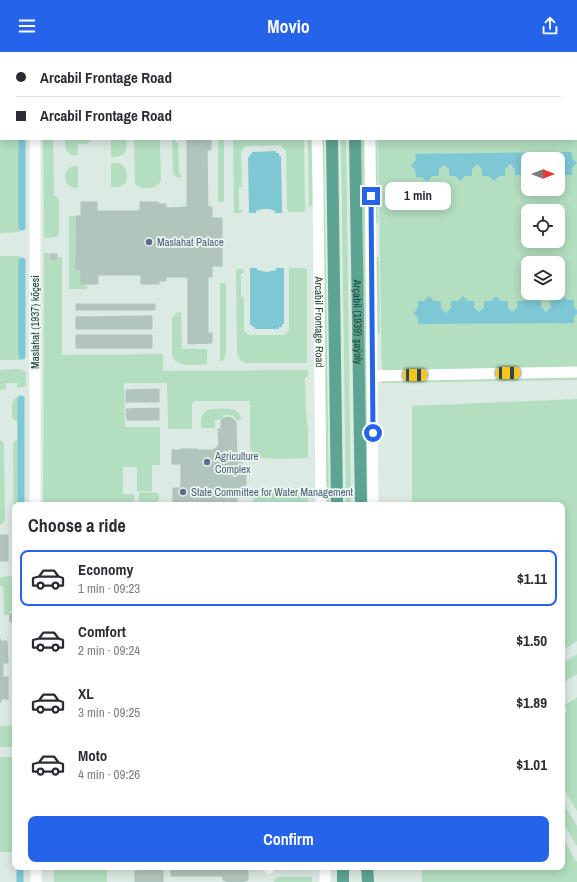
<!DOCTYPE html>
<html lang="en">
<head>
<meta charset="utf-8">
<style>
	:root { --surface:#fff; --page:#f7f7f7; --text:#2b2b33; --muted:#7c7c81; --line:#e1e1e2; --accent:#2563eb }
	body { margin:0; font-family:"Archivo Narrow",sans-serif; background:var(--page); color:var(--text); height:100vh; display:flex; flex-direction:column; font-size:15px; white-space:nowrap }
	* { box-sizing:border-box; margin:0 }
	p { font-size:13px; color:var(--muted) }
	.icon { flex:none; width:22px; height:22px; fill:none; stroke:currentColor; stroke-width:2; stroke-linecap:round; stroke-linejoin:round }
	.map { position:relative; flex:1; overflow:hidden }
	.side { position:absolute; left:12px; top:450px; width:553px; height:368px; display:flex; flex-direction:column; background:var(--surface); border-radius:8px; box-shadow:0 2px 10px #0003 }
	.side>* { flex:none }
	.guide { position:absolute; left:0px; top:0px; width:577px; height:88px; box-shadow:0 2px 10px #0003; display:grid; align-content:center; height:88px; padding:0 16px; background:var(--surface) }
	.needle { width:26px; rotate:90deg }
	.buttons { position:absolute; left:521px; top:100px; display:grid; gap:8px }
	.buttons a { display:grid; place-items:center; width:44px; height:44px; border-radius:8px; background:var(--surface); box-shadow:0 2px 10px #0003; font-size:20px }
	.end { position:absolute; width:18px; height:18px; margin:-9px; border:5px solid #2563eb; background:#fff; box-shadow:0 0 0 2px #fff }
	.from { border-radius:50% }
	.bubble { position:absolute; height:28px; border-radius:8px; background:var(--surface); box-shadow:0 2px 10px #0003; font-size:13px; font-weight:700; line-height:28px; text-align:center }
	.car { position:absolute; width:12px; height:24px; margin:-12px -6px; border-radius:5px; box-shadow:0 0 3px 1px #0007; background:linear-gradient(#f5c518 24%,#345 0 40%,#f5c518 0 76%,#345 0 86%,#f5c518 0) }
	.guide b { display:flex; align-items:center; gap:14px; height:38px; font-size:15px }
	.guide b+b { border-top:1px solid var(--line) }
	.guide i { width:10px; height:10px; background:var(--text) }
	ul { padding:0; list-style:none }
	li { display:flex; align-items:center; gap:12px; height:56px; margin:0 8px 6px; padding:0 8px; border:2px solid transparent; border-radius:8px }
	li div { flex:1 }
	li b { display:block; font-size:15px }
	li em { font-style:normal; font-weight:700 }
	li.active { border-color:var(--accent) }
	li>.icon { width:36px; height:36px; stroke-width:1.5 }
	h2 { padding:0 16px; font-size:18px; line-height:48px }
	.action { display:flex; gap:8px; margin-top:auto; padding:8px 16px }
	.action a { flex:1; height:46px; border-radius:8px; background:var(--accent); color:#fff; font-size:16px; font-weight:700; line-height:46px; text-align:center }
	header { display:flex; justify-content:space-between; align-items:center; height:52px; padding:0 16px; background:var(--accent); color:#fff; font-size:18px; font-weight:700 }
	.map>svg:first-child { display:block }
	.green { fill:#b3debf; fill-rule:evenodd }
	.water { fill:#7ec7d5 }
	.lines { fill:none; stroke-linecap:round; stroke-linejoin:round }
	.stream { stroke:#7ec7d5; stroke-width:2 }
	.canal { stroke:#7ec7d5; stroke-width:7 }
	.building { fill:#b2c5bd; stroke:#aec4bb }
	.minor { stroke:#fff; stroke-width:11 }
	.major { stroke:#5da492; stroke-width:12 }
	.route { stroke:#2563eb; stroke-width:5 }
	.service-dot { fill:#5c6f8a; stroke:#edf7f2; stroke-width:1.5 }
	.labels { text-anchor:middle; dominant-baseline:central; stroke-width:3.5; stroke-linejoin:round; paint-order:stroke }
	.service-label { font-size:11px; fill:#4e5e75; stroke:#edf7f2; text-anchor:start }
	.street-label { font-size:11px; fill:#1d3a33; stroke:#edf7f2 }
</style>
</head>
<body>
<header><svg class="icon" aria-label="menu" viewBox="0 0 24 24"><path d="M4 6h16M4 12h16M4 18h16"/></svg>Movio<svg class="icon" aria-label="share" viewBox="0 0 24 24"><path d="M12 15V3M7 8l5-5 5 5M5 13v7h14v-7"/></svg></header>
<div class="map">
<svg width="577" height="830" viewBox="0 0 577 830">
	<rect width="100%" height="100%" fill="#dceae4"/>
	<path class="green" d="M381,0H577V328L382,331L378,87H576V1H381ZM528,107H558V137H528ZM528,159H558V189H528ZM528,211H558V241H528Z
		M0,76H1V87H20V180L0,181Z
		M43,87H53L54,143L58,146L59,149V181L57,185L44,186Z
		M65,87H92L87,92H78V103H72C65,99 65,95 65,87Z
		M111,87H126C128,100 124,105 111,105Z
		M134,87H160L161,128C158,137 142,139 135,132Z
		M172,87H176V91H178L179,122H181V126L176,125L173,121Z
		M218,87H224V150H218Z
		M233,87H304L305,159L302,160H289L287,157L286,98L281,95V93L246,94L241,99L242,135H239V158H242V161H234Z
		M308,87H312L313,150L312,153L309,156Z
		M322,87H324L329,453H326Z
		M341,87H346L351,453H346Z
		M361,87H364L369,453H366Z
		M375,87H377L378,171H376Z
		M111,111C113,111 116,111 118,111C128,113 131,130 121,134C118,136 115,135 111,135Z
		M73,114H78V136C63,136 60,119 73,114Z
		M69,164H75L76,219H81V232L87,233V237H69Z
		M44,201H49V209H58V205H62V303L163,302V319L308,318V325H305L306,360L308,377V406C298,406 260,409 254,403C252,401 251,397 250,394V349H194L192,352V377H170L168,376L167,331H124L125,375H160V413H152V439H137V415H123V442H134V450H124L123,453H43Z
		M0,204H20V308H0Z
		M376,205H379L380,282H378Z
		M290,216H303L307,217V311H246C240,309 238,306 237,300L236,217H244V221L241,222V245L244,246V279L249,283H284L289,278V219Z
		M220,231H226V300L224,308L220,310Z
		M181,260L182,297H207V312C196,312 176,317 172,303V266L176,261Z
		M19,317L22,318L26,320V334L23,335L17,336V331H6V337L0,338V318Z
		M19,345V453H15V506H14L13,392L14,390L18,387V371L12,366V353L14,347Z
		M577,347V589L562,599V453H412V354Z
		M212,357C222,357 240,353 241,368H237C234,364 230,362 225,363L220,368H215V376H201C201,367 200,359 212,357Z
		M0,388L3,390L4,392L5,467L4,471L0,473Z
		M139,440L158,441C160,445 159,449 157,453H139Z
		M262,441H308V453H251C253,447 256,444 262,441Z
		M15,524V559H9V563H4L3,534H0V525Z
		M577,602V622L562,631V612Z
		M577,645V759L562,734V663L567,659L565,653Z
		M0,674H15V695H0Z
		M0,705H15V800H0Z
		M562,749L577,774V794L562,769Z
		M562,785L577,810V830H422V815H562Z
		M54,815H107V830H54Z
		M278,825H312V830H274L275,827Z"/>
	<path class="water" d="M276,99V101H279V104H281L282,161H275V159C268,156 263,156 256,159V161H249L248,105H250V102H252V100Z
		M572,100V106L577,111L572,116V123H565L560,128L558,126V107H528V127L527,128L522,123H515V117L510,112L505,117V124H499L494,129L489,124H482V117L477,112L472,117V124H465L460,129L456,124H449V117L444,113L439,117V124H432L427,129L422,125H416L415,118L411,113L416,108L415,102Z
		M250,216H257V218L267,220L276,218V216H284V272H282V275H279V277H255V275H253L252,273H250Z
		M562,243L567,248H574V255L577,258V262L574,265V271L418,272V266L413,261L418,256V249H424L429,244L434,249H441V256L446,261L451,256V249H458L463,244L468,249H474V256L479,260L484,256V249H491L496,244L501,249H508V256L512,260L517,256V249H524L529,244L534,249L541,248V255L546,260L551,255L550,249L557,248Z"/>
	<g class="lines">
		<path class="stream" d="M393,0V1
			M576,30H577"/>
		<path class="canal" d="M22,1V0
			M22,87V175
			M22,304V209
			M21,347V453
			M20,815V830"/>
	</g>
	<path class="building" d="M187,87H211V98H207L208,155H212V166H222V214H212V225H208V281H212V291L188,292V225H166V229H159V232H141V223H98V232H81V218H76V164H81V150H97V159H140V150H158V152H166V156L187,155Z
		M50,202H57V208H50Z
		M76,252H155V258H76Z
		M152,264V277H76V265Z
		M76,283H152V296H76Z
		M159,337V350H126V338Z
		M159,356V368H127L126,357Z
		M227,365L232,366L236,370L237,408H242V415H246V434H242V441L237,442V453H217L213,450H198V452H181V450H173V436H181V412H172V398H181V397H198V398H213L219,393L218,377H221V370L222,367Z
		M0,483H8V509H0Z
		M15,561V570H10V562Z
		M0,586V589H7L8,611H3V625H8V647H1V650H0Z
		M171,815H248V828L241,830H229L223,828V824H171Z
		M163,818V830H135V819Z"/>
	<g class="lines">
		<g class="minor">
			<path d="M35,0V1"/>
			<path d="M193,0V1"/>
			<path d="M316,0V1"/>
			<path d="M369,0V1"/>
			<path d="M576,52H577"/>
			<path id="s1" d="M317,87L318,130L321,453"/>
			<path d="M370,87L373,453"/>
			<path d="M372,324L577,320"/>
			<path d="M35,453V87"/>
			<path d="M36,815V830"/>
			<path d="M269,815V816"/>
			<path d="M325,830V815"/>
		</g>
		<g class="major">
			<path d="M331,0V1"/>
			<path d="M354,0V1"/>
			<path d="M332,87L337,453"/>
			<path id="s2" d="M355,87L361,453"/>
			<path d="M343,815V830"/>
			<path d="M367,815L368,830"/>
		</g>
	</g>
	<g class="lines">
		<path class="route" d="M371,144L373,381"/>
	</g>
	<g class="service-dot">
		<circle cx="149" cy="190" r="4"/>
		<circle cx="207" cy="410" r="4"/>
		<circle cx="183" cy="440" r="4"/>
	</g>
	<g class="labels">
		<g class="service-label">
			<text x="157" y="190">Maslahat Palace</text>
			<text x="215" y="404">Agriculture<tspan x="215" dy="13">Complex</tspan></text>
			<text x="191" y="440">State Committee for Water Management</text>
		</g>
		<g class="street-label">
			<text transform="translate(35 270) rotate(-90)">Maslahat (1937) köçesi</text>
			<text stroke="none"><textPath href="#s1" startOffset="183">Arcabil Frontage Road</textPath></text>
			<text stroke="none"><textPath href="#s2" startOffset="183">Arçabil (1939) şaýoly</textPath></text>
		</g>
	</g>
</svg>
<div class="buttons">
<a><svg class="needle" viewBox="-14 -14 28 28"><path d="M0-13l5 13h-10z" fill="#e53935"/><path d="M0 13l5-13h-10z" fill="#7c7c81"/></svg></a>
<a><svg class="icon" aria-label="locate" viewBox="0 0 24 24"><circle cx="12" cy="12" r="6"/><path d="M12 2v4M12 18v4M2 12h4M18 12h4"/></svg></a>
<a><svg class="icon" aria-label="layers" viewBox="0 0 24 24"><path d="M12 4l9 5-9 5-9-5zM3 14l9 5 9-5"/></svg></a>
</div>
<i class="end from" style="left:373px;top:381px"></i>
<i class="end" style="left:371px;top:144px"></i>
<div class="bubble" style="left:385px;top:130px;width:66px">1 min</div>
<i class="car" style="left:508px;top:321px;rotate:89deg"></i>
<i class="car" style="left:415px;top:323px;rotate:89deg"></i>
<div class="guide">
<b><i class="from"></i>Arcabil Frontage Road</b>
<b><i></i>Arcabil Frontage Road</b>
</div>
<section class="side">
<h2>Choose a ride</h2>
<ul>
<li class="active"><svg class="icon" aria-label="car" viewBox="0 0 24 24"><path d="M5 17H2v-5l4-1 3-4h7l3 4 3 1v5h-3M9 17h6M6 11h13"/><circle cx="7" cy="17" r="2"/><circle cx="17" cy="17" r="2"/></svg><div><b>Economy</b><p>1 min · 09:23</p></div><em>$1.11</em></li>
<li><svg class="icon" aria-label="car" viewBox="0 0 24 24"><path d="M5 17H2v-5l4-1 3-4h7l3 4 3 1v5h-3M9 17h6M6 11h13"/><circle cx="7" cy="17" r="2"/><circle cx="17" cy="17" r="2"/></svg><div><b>Comfort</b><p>2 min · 09:24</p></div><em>$1.50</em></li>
<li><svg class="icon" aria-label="car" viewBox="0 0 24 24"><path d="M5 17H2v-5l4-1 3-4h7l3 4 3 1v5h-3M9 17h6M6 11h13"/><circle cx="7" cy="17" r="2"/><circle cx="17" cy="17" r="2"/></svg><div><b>XL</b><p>3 min · 09:25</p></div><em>$1.89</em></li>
<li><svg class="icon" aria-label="car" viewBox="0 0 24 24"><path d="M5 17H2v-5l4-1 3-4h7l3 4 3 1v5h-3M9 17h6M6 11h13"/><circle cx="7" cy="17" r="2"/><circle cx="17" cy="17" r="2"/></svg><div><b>Moto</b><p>4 min · 09:26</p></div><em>$1.01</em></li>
</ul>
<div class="action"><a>Confirm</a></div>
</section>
</div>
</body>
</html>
